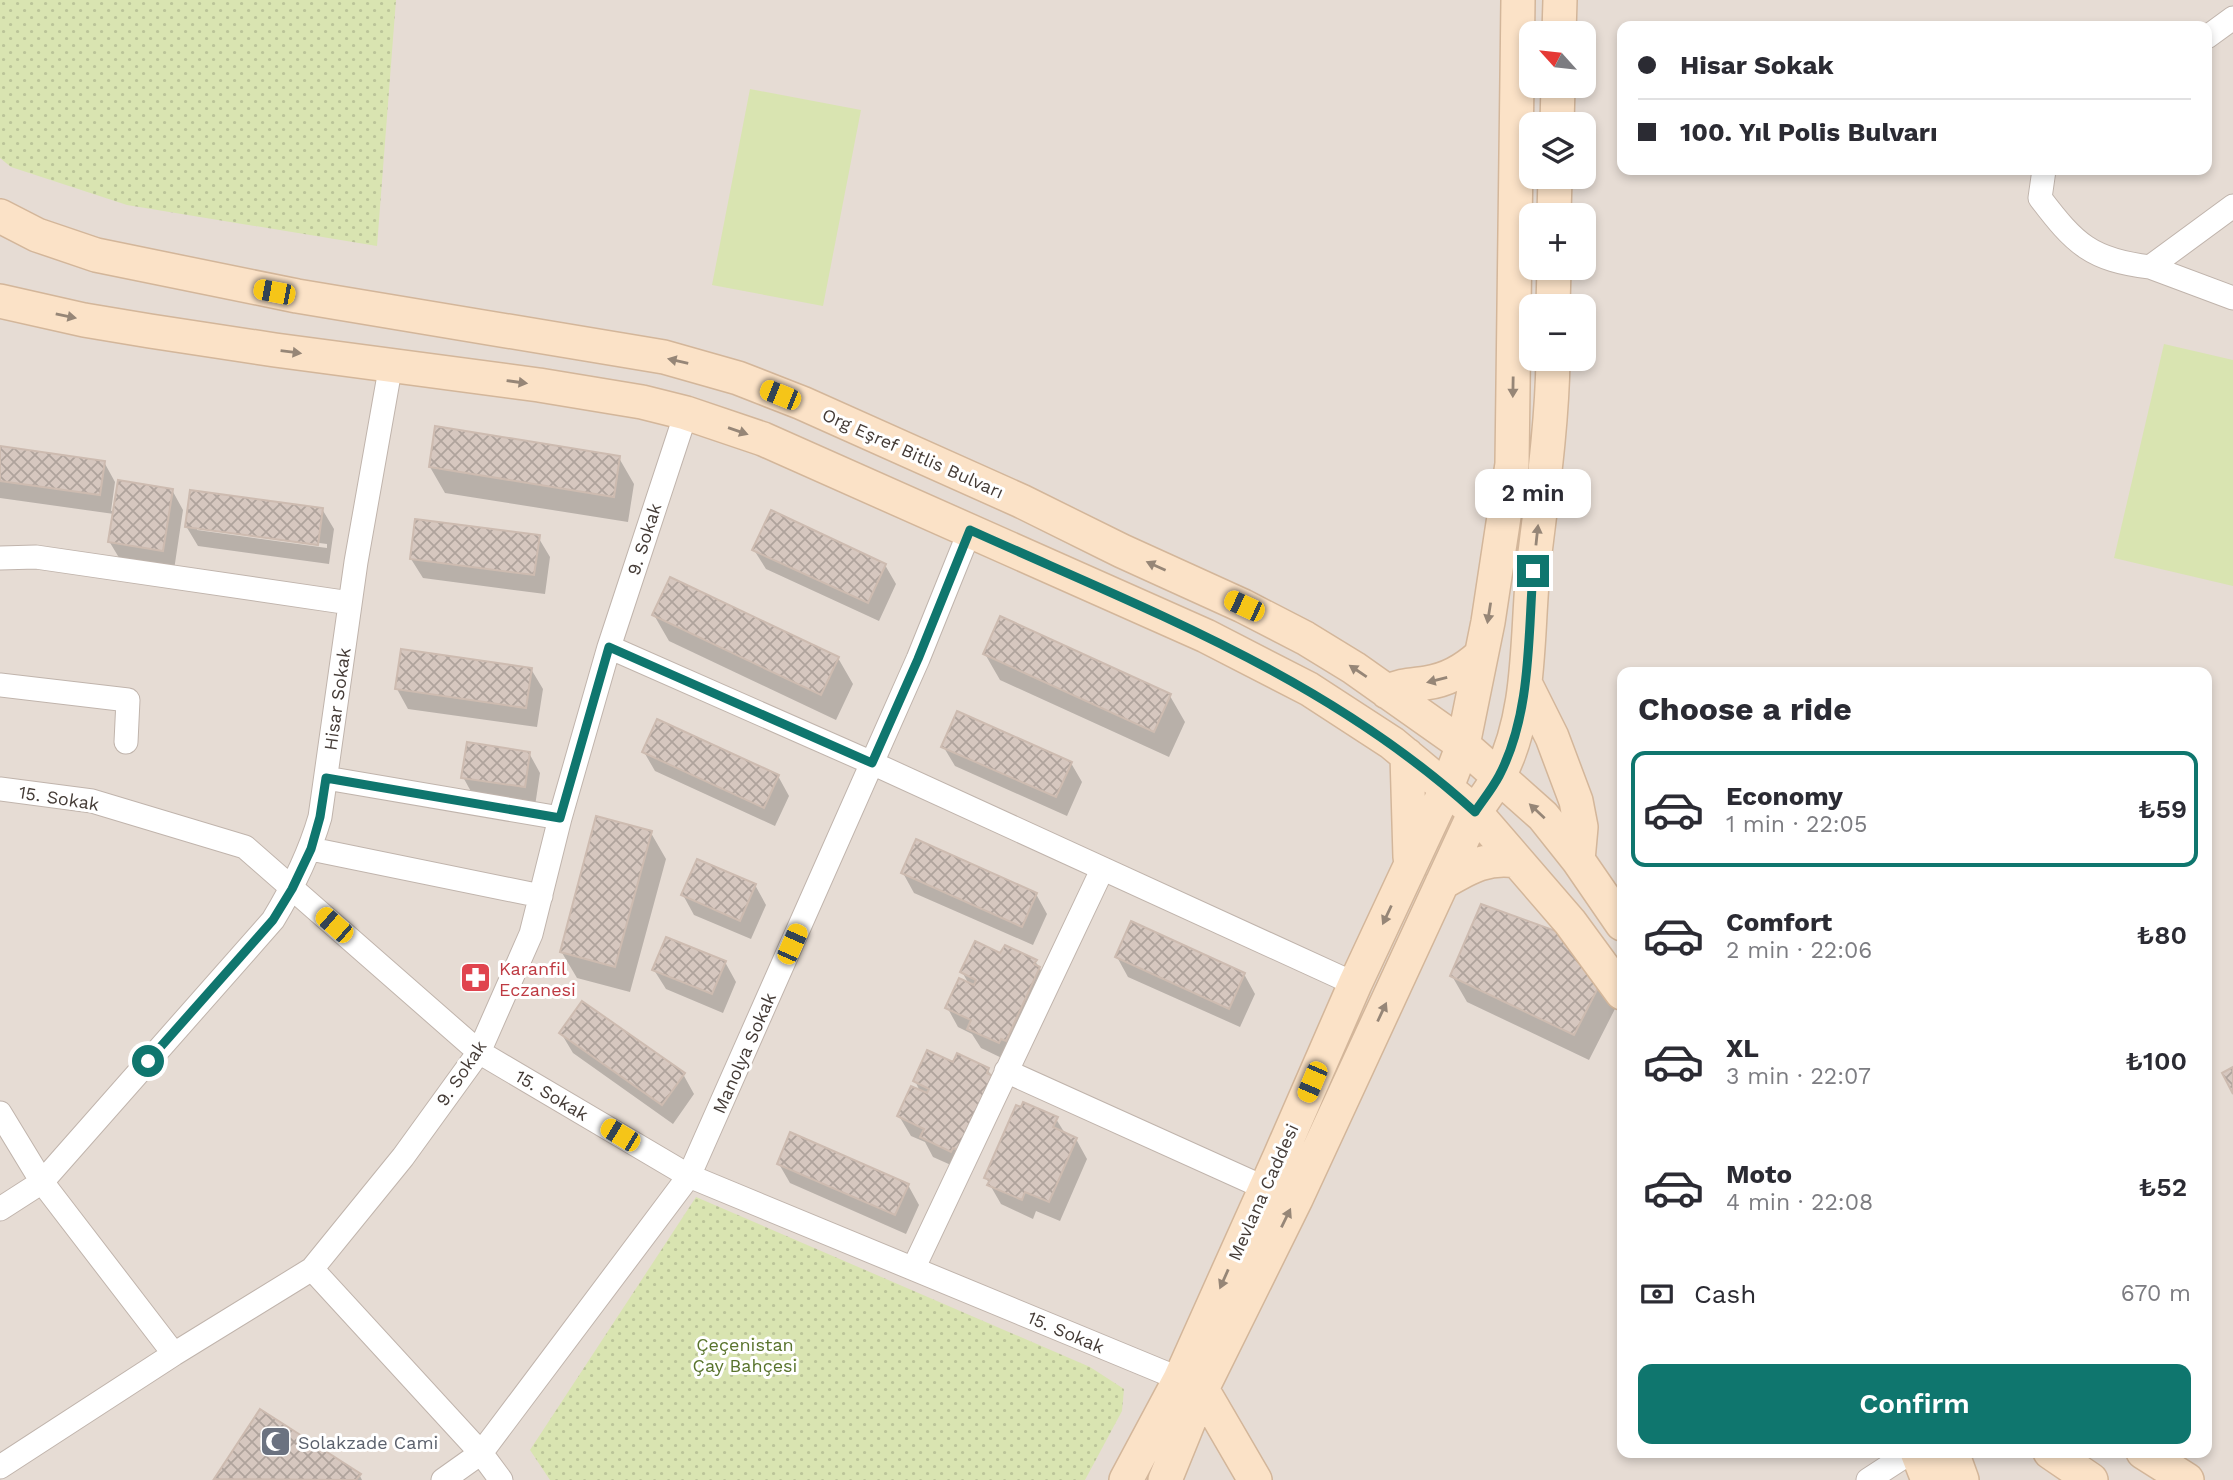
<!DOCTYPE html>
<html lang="en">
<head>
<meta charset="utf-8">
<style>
	:root { --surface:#fff; --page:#f2f2f3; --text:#2b2b33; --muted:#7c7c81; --line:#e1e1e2; --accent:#0f766e }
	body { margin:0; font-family:"Work Sans",sans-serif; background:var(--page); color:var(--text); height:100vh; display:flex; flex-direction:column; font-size:26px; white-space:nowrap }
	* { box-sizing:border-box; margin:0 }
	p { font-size:23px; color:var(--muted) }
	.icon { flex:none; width:38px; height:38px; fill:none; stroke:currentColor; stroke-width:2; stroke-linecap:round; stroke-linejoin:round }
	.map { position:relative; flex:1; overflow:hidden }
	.side { position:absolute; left:1617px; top:667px; width:595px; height:791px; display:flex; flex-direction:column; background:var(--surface); border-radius:14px; box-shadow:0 4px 10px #0003 }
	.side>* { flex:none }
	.top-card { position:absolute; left:1617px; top:21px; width:595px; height:154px; border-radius:14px; box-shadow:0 4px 10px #0003; display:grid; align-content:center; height:154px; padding:0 21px; background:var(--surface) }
	.needle { width:46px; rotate:297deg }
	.fabs { position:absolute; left:1519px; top:21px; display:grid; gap:14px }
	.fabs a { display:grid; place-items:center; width:77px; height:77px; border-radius:14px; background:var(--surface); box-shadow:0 4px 10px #0003; font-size:35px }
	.end { position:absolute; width:32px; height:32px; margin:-16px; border:9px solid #0f766e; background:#fff; box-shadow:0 0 0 4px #fff }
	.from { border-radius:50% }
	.bubble { position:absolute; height:49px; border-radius:14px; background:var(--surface); box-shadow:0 4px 10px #0003; font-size:23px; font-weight:600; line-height:49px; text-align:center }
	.car { position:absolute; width:21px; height:42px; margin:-21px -10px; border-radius:9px; box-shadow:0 0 5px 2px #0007; background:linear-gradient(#f5c518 24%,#345 0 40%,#f5c518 0 76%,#345 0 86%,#f5c518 0) }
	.top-card b { display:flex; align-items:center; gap:24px; height:66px; font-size:26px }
	.top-card b+b { border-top:2px solid var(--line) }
	.top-card i { width:18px; height:18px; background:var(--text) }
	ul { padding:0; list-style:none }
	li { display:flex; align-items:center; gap:21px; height:116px; margin:0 14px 10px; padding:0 7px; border:4px solid transparent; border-radius:14px }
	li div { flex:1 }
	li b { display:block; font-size:26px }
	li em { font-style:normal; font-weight:600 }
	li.active { border-color:var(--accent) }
	li>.icon { width:63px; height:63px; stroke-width:1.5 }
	h2 { padding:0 21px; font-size:32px; line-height:84px }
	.pay { display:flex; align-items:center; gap:18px; height:77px; padding:0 21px; font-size:26px }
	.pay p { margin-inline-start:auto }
	.button { display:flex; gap:14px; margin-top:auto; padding:14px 21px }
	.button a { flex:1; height:80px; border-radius:14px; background:var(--accent); color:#fff; font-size:28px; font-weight:600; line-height:80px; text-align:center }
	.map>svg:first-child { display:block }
	.residential { fill:#e6dcd4; fill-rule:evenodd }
	.grass { fill:#d9e4b1 }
	.park { fill:url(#park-dots) }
	.shadow { fill:#0003; fill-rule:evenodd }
	.building { fill:url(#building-cross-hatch); stroke:#cdbbb0; stroke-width:2 }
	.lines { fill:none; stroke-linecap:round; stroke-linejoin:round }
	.street-casing { stroke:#c0b4ac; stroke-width:25 }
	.secondary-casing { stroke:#d3b69a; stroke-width:36 }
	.street { stroke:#fff; stroke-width:23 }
	.secondary { stroke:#fbe2c7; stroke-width:33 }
	.oneway { fill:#968677 }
	.route { stroke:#0f766e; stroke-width:9 }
	.labels { text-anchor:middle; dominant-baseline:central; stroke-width:6; stroke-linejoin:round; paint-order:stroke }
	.street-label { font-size:18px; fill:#443b36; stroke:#fff }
	.health-label { font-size:18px; fill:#be3a42; stroke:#fff; text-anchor:start }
	.park-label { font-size:18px; fill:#58732c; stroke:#fff }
	.worship-label { font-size:18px; fill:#5b616d; stroke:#fff; text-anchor:start }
</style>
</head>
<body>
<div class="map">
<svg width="2233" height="1480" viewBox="0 0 2233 1480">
	<defs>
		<pattern id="park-dots" width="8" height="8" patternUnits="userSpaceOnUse" patternTransform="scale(1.75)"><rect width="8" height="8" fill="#d9e4b1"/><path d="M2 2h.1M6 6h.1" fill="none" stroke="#bbc499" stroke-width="1.8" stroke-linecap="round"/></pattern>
		<pattern id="building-cross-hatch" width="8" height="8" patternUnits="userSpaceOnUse" patternTransform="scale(1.75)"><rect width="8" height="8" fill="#d6c7bf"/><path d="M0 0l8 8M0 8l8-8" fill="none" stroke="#afa39c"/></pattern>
	</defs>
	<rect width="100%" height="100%" fill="#f2ebe6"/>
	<path class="residential" d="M0,0H2233V1480H0ZM1622,26H2207V170H1622ZM1531,33H1584V86H1531ZM1531,124H1584V177H1531ZM1531,215H1584V268H1531ZM1531,306H1584V359H1531ZM1622,672H2207V1452H1622Z"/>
	<path class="grass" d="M750,89L861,110L823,306L712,285Z
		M2164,344L2233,360V586L2114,558Z"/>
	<path class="park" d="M0,0H396L377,246L127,205L11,167L0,158Z
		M696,1197L1090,1367L1124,1389L1122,1411L1085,1480H550L530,1450Z"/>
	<path class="shadow" d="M0,448L104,462L115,482L111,511L172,490L183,510L174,570L121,561L109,541L114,514L0,498Z
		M619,458L634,484L628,522L445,493L430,467Z
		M322,509L334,529L329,564L198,546L186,526ZM197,527L327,544V548L197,530Z
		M538,537L550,557L545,594L423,578L411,559Z
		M754,550L885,565L896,584L879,621L766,569Z
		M654,615L838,658L853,684L836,720L669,641Z
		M985,654L1170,696L1185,722L1169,757L1000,680Z
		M531,669L543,689L537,727L408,709L397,689Z
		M943,746L1071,763L1082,782L1067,816L955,766Z
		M644,752L778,776L789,796L775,826L655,771Z
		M529,753L540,773L535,806L474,797L463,777Z
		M651,833L666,859L630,992L577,978L561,951Z
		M903,873L1036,894L1047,914L1033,945L914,893Z
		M755,885L766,905L751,939L694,915L683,895Z
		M1563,936L1618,1003L1589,1060L1467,1002L1452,976Z
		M1001,955L1035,961L1047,980L1010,1062L981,1048L972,1034L958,1027L947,1007L969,984L962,972Z
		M1117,957L1244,974L1255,994L1240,1027L1128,977Z
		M725,962L736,982L723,1013L666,989L654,970Z
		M561,1033L683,1074L694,1094L673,1124L573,1053Z
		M954,1064L988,1070L999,1089L962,1170L933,1157L925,1142L911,1136L899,1116L921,1093L915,1081Z
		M1056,1119L1066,1135L1076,1139L1087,1159L1060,1221L1036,1211L1033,1219L1001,1204L986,1178Z
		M779,1164L908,1185L919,1205L906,1234L790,1183Z
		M360,1476L362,1480L216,1479Z"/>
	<path class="building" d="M435,426L620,456L614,497L429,467Z
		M0,446L105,461L100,495L0,481Z
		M118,480L173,489L163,551L108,542Z
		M190,490L323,508L318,545L185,527Z
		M771,510L886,564L868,603L752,550Z
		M415,519L540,535L534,575L410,559Z
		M670,577L839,657L821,695L652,615Z
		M1000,616L1171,694L1154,732L983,654Z
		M401,649L532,668L526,708L395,689Z
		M957,711L1072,762L1056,797L941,747Z
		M657,719L779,775L764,808L642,752Z
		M467,742L530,752L525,787L461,778Z
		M596,816L652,831L615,967L560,952Z
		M916,839L1037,893L1022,927L901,873Z
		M697,859L756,884L740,921L681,895Z
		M1481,904L1564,934L1604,976L1574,1035L1450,976Z
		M1131,921L1245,973L1229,1009L1115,957Z
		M666,937L726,961L712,994L652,970Z
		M975,941L1000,953L1005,945L1037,960L1034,964L1040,967L1006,1041L1001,1039L999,1043L967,1029L971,1020L945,1008L959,978L974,985L976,980L960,972Z
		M582,1001L685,1073L662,1105L559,1033Z
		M927,1050L953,1062L957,1053L989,1068L987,1073L993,1076L958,1150L953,1148L951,1152L920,1137L924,1129L897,1116L911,1086L927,1093L929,1089L913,1081Z
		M2233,1067V1094L2222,1073Z
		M1023,1102L1058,1117L1053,1127L1077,1138L1049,1202L1025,1192L1022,1200L987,1185L990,1180L984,1178L1016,1105L1021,1107Z
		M790,1132L909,1184L895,1215L777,1164Z
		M260,1409L361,1474L356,1480L214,1479Z"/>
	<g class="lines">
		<defs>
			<path id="street" d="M2207,37L2233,18
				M2044,170L2040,198C2075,244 2091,260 2150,267L2233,206
				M2150,267L2233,298
				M0,558L36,557L350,603
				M609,647L872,763L1355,984
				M0,685L128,700L126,742
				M326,778L560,818
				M0,789L92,801L245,847L479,1052L689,1176L1180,1379
				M311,849L541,896
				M1006,1071L1265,1188
				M0,1113L42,1182L174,1354
				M0,1209L42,1182L273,920C293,887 309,855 320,817L356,562L391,364
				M914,1267L1102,870
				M312,1269L481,1453L501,1480
				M0,1467L174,1354L312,1269L403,1157L479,1052L531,934L560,818L609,647L686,413
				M443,1480L481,1453L689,1176L918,659L970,530
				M1868,1480L1911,1452"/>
			<path id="secondary" d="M1559,33L1560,0
				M1557,124L1558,86
				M1554,215L1555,177
				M0,216L37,235L96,255L297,296L664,357L738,378L802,403L1021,501L1122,551L1243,606L1305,638L1354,668L1463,745L1543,816L1578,860L1622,924
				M0,301L84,320L150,331L275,350L539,385L642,402L686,413L763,439L1206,636L1309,689L1392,743L1475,812L1570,922L1622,993
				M1553,306L1554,268
				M1525,683L1552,737L1576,801L1581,827L1578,860
				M1387,692C1400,685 1412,685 1426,683C1448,680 1465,670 1481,655
				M1407,755L1410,857
				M1442,883C1468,868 1487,856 1517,861
				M1189,1383L1202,1389L1255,1480
				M1917,1452L1928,1480
				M1952,1452L1962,1480
				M2050,1452L2091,1480
				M2143,1452L2187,1480
				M1126,1480L1180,1379L1280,1156L1355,984L1447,787L1463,745L1488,622L1512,464L1518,0
				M1165,1480L1202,1389L1296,1199L1475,812C1483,800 1492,789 1499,776C1533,711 1526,632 1534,561C1542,494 1552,427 1553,359"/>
		</defs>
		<use href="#street" class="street-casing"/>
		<use href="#secondary" class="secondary-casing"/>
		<use href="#street" class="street"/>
		<use href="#secondary" class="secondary"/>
	</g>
	<defs><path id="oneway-solid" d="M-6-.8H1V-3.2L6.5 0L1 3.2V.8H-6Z" transform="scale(1.75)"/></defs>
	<g class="oneway">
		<use href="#oneway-solid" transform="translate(66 316) rotate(12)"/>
		<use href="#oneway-solid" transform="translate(291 352) rotate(7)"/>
		<use href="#oneway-solid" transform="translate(678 361) rotate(-167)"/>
		<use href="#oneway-solid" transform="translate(517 382) rotate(8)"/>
		<use href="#oneway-solid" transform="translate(1513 387) rotate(91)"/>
		<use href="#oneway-solid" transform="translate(738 431) rotate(19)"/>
		<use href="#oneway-solid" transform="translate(1537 535) rotate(-84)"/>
		<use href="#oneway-solid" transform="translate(1156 566) rotate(-156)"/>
		<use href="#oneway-solid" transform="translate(1489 613) rotate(99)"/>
		<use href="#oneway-solid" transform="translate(1358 671) rotate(-146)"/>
		<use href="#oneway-solid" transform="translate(1437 680) rotate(166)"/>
		<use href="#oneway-solid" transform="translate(1537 811) rotate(-137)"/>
		<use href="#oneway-solid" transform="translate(1387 915) rotate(115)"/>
		<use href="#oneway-solid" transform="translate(1382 1012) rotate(-65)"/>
		<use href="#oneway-solid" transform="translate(1286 1218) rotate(-64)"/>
		<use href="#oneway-solid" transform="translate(1224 1279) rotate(114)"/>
	</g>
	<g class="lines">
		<path class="route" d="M148,1061L273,920L292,889L311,849L320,817L326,778L560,818L609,647L872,763L918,659L970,530C1149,611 1327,677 1475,812C1483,800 1492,789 1499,776C1531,715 1528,639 1533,571"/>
	</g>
	<defs>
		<symbol id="pharmacy-square" viewBox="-11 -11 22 22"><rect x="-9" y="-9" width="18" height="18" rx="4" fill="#e0444e" stroke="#fff"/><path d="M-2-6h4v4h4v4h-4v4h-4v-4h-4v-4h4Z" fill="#fff"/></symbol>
		<symbol id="mosque-square" viewBox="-11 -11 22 22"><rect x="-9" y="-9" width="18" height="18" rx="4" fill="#6b7280" stroke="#fff"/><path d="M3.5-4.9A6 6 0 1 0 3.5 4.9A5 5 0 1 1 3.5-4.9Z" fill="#fff"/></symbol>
	</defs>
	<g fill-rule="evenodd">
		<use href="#pharmacy-square" x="458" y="960" width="35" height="35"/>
		<use href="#mosque-square" x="258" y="1424" width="35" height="35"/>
	</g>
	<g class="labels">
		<g class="street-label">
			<text transform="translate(913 453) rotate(24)">Org Eşref Bitlis Bulvarı</text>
			<text transform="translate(644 539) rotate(-72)">9. Sokak</text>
			<text transform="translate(337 699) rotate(-82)">Hisar Sokak</text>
			<text transform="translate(59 798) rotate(9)">15. Sokak</text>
			<text transform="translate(744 1053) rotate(-66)">Manolya Sokak</text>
			<text transform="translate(461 1073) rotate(-56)">9. Sokak</text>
			<text transform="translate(552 1095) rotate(31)">15. Sokak</text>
			<text transform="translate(1263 1192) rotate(-66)">Mevlana Caddesi</text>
			<text transform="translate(1066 1332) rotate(23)">15. Sokak</text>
		</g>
		<g class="health-label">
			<text x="499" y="968">Karanfil<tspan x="499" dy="21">Eczanesi</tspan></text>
		</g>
		<g class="park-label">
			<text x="745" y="1344">Çeçenistan<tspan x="745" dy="21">Çay Bahçesi</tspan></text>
		</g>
		<g class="worship-label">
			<text x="298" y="1442">Solakzade Cami</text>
		</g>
	</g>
</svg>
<div class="fabs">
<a><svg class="needle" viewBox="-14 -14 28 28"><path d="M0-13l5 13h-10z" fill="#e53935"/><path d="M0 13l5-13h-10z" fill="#7c7c81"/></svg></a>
<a><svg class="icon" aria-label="layers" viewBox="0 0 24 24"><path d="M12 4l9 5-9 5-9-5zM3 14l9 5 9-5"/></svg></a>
<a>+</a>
<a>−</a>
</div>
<i class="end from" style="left:148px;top:1061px"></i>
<i class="end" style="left:1533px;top:571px"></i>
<div class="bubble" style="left:1475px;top:469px;width:116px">2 min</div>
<i class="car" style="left:274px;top:292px;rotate:281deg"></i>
<i class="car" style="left:780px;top:395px;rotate:292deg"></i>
<i class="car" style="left:1244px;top:606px;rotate:295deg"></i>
<i class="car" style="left:334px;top:925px;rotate:311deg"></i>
<i class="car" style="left:792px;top:944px;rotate:24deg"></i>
<i class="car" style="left:1312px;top:1082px;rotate:203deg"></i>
<i class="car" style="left:620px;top:1135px;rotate:301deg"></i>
<div class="top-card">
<b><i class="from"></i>Hisar Sokak</b>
<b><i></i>100. Yıl Polis Bulvarı</b>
</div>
<section class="side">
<h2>Choose a ride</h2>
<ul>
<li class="active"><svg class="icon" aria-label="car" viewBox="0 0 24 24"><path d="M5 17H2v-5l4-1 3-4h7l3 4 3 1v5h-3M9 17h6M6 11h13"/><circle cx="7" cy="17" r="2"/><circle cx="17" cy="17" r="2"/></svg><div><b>Economy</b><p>1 min · 22:05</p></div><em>₺59</em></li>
<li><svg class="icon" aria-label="car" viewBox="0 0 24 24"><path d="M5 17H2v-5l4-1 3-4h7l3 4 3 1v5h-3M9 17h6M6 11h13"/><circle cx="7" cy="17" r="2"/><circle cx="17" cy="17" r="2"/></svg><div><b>Comfort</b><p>2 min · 22:06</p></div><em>₺80</em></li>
<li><svg class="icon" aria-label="car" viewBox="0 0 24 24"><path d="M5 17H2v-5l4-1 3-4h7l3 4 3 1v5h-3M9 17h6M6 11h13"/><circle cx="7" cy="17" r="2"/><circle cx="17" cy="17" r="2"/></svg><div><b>XL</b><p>3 min · 22:07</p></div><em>₺100</em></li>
<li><svg class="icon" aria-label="car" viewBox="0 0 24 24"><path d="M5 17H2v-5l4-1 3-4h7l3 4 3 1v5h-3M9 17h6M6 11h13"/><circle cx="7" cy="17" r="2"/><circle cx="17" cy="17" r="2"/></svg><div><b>Moto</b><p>4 min · 22:08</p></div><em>₺52</em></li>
</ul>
<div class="pay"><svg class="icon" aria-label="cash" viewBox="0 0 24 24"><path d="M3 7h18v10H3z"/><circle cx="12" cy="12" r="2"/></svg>Cash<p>670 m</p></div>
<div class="button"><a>Confirm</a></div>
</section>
</div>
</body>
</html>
